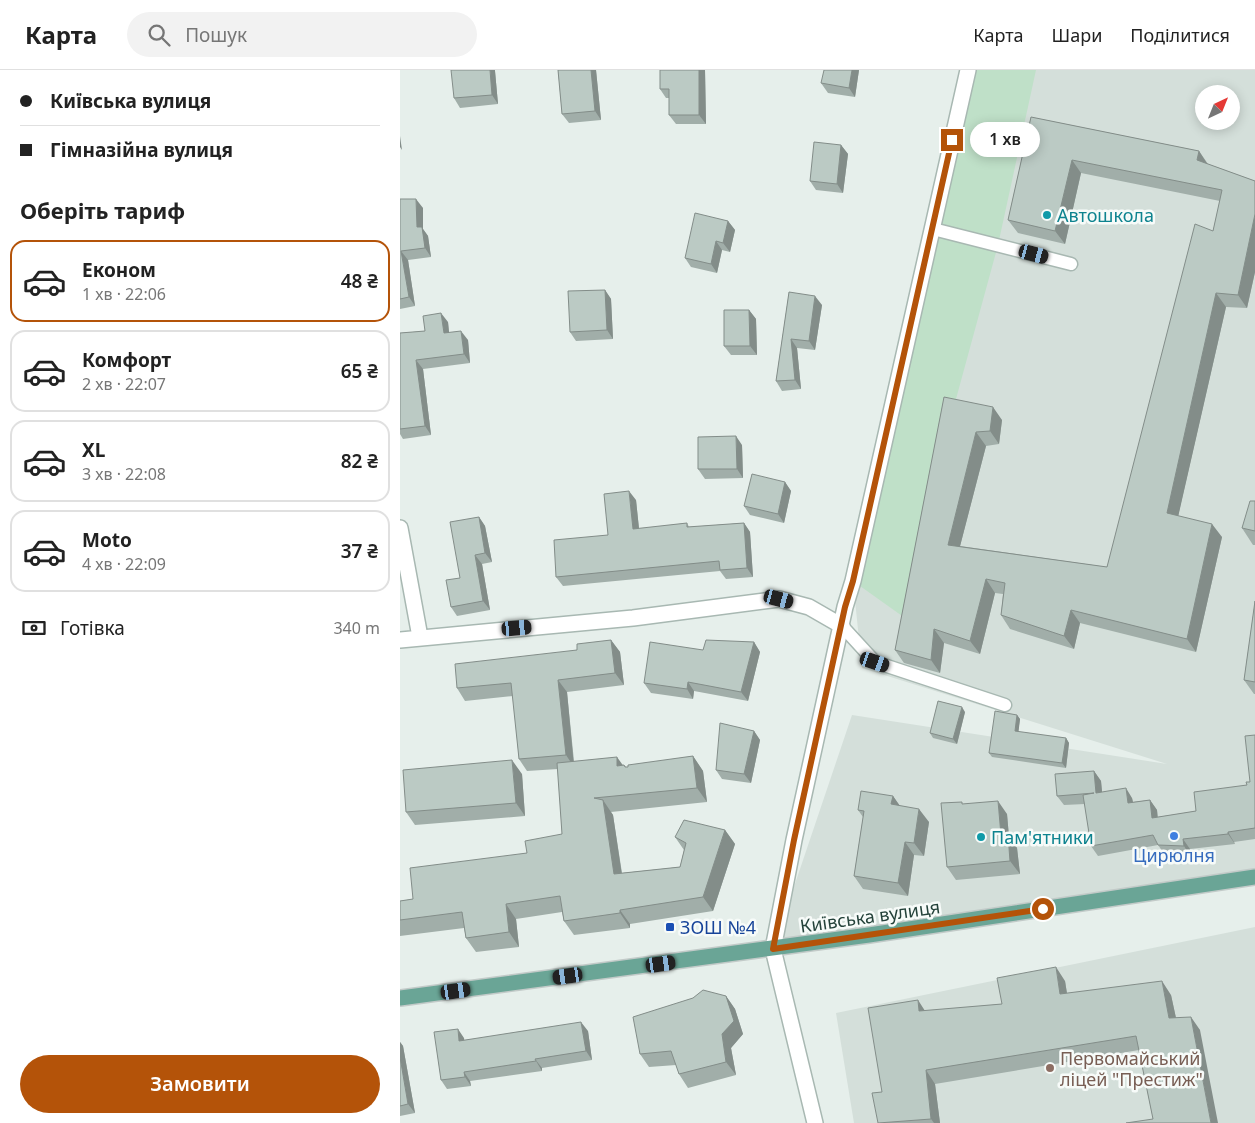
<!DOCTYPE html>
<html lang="uk">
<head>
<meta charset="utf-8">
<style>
	:root { --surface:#fff; --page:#f2f2f2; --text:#222; --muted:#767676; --line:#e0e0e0; --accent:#b45309 }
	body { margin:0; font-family:"Noto Sans",sans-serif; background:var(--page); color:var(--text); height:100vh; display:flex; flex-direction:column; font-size:19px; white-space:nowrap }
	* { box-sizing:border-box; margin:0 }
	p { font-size:16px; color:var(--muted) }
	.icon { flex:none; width:28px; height:28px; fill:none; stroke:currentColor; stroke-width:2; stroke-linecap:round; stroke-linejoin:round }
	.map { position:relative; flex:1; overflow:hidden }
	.panel { display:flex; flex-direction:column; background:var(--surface); width:400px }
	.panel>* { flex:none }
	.top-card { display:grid; align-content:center; height:110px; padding:0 20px; background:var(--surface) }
	.needle { width:32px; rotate:43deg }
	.fabs { position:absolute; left:795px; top:15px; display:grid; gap:10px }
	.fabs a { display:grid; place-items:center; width:45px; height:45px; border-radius:50%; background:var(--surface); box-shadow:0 2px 12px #0003; font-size:25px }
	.end { position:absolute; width:22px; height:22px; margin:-11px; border:6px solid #b45309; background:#fff; box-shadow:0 0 0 2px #fff }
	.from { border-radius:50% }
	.bubble { position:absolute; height:35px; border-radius:18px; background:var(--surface); box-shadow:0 2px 12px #0003; font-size:16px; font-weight:600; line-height:35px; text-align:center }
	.car { position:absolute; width:15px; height:30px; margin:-15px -8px; border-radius:6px; box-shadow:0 0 4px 1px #0007; background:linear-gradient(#222 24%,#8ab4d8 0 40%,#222 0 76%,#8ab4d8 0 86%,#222 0) }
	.top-card b { display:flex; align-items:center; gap:18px; height:48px; font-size:19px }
	.top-card b+b { border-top:1px solid var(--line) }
	.top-card i { width:12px; height:12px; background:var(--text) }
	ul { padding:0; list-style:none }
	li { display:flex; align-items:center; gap:15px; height:82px; margin:0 10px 8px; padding:0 10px; border:2px solid var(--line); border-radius:15px }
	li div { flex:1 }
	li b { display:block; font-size:19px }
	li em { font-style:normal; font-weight:600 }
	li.on { border-color:var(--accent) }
	li>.icon { width:45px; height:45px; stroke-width:1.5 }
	h2 { padding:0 20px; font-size:22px; line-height:60px }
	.pay { display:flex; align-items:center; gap:12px; height:55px; padding:0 20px; font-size:19px }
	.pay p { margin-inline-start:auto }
	.button { display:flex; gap:10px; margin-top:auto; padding:10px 20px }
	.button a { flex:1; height:58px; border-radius:30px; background:var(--accent); color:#fff; font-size:20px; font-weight:600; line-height:58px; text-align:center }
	header { display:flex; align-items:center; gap:30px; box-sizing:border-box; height:70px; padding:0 25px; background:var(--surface); border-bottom:1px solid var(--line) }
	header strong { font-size:24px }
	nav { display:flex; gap:28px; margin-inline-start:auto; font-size:18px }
	.search { width:350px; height:45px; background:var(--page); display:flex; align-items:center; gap:12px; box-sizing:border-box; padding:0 18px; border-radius:28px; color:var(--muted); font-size:19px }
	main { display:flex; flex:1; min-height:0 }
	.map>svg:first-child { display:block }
	.built { fill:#d4dfda; fill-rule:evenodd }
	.green { fill:#bfe0c8 }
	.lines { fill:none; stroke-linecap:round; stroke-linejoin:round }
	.lane-casing { stroke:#a8b8b2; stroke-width:15 }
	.street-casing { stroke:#a8b8b2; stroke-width:18 }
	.primary-casing { stroke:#c2cac8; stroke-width:18 }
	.lane { stroke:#fff; stroke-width:12 }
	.street { stroke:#fff; stroke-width:15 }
	.primary { stroke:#6aa596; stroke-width:15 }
	.wall { fill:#a1aea9 }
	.shaded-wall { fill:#838d89 }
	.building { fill:#bbcac4; stroke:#838d89 }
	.route { stroke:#b45309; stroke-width:6 }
	.culture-dot { fill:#0f9aa8; stroke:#f7fbf9; stroke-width:2 }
	.shop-dot { fill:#3f7fe0; stroke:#f7fbf9; stroke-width:2 }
	.transit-dot { fill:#1a4fb4; stroke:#f7fbf9; stroke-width:2 }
	.education-dot { fill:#8d6e63; stroke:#f7fbf9; stroke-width:2 }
	.labels { text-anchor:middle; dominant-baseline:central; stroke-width:5; stroke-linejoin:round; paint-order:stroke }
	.culture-label { font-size:18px; fill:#0d838f; stroke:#f7fbf9; text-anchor:start }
	.shop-label { font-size:18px; fill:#366cbe; stroke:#f7fbf9 }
	.street-label { font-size:18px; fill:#24423a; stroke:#f7fbf9 }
	.transit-label { font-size:18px; fill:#164399; stroke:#f7fbf9; text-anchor:start }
	.education-label { font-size:18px; fill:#785e54; stroke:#f7fbf9; text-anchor:start }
</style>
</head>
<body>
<header>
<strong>Карта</strong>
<div class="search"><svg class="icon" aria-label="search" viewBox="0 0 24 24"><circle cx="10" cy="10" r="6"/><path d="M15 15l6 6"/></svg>Пошук</div>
<nav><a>Карта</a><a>Шари</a><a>Поділитися</a></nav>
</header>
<main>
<section class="panel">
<div class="top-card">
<b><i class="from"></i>Київська вулиця</b>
<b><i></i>Гімназійна вулиця</b>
</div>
<h2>Оберіть тариф</h2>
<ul>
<li class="on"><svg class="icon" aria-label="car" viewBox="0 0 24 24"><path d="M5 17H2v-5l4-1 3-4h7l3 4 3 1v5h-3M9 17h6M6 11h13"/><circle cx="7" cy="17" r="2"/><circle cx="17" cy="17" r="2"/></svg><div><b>Економ</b><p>1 хв · 22:06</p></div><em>48 ₴</em></li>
<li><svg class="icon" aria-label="car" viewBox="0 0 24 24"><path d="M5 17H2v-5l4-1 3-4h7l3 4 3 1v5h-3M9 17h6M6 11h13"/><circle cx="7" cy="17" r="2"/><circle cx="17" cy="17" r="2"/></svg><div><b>Комфорт</b><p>2 хв · 22:07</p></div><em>65 ₴</em></li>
<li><svg class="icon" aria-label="car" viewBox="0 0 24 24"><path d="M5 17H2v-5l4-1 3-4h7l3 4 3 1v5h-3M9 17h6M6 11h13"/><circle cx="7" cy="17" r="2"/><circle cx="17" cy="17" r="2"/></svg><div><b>XL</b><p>3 хв · 22:08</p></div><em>82 ₴</em></li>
<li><svg class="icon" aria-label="car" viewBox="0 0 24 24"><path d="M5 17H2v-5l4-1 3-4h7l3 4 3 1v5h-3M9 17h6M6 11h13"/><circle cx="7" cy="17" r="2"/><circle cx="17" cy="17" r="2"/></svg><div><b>Moto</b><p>4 хв · 22:09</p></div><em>37 ₴</em></li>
</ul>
<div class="pay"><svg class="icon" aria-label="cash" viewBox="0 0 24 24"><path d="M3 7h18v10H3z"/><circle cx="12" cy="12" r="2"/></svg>Готівка<p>340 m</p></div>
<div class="button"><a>Замовити</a></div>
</section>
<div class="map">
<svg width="855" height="1053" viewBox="0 0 855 1053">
	<rect width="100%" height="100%" fill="#e6efeb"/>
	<path class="built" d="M568,0H855V807L373,879L452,645L767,694L462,598L453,511ZM804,24H831V51H804Z
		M855,857V1053H454L436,943Z"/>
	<path class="green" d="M568,0H636L598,175L553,340L512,553L453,511Z"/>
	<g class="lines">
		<defs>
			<path id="lane" d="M533,159L671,194
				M442,556L475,592L605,635"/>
			<path id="street" d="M0,458L20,567
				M0,570L233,548L379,529L409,537L442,556
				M415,1053L373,879L394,770L445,537L453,511L568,0"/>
			<path id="primary" d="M0,928L469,865L855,807"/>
		</defs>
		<use href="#lane" class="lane-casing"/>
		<use href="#street" class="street-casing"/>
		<use href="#primary" class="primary-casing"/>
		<use href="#lane" class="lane"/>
		<use href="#street" class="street"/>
		<use href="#primary" class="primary"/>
	</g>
	<path class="wall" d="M158,0H196L201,50L169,53L162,44Z
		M305,0L306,54H276L269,45V28H266L260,19Z
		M459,0L455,27L428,23L421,13Z
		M95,1L98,34L60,38L54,28Z
		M631,47L799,81L808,94L855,111V202L847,238L826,237L778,446L822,467L796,582L680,553L674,579L610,559L601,545L603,524L595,523L580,584L544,573L540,603L504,593L495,580L544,327L602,350L599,374L586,376L560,476L707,497L813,161L820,131L681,103L665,174L618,163L608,150Z
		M441,75L448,84L443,123L416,120L410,111Z
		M0,129L23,138V159L28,166L31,187L8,190L15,236L0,239Z
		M328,151L335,160L330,182L322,180L317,203L291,197L285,188Z
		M205,220L211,229L213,269L176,271L170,262Z
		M389,222L422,235L415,280L397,278L401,319L382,321L376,311Z
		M349,240L356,249L357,285H331L324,276Z
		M48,252L49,263L68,270L70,293L23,299L31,365L3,369L0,364V263L25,261Z
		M342,375L343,408L305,409L298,399Z
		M385,412L391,421L384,453L350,445L344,436Z
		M236,430L239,459L287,453L289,457L344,453L350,462L353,507L326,509L320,501L163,516L156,507L208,465Z
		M855,431V475H853L842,458Z
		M79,447L85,456L92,492L82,494L90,540L57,546L51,537Z
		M855,531V624H854L844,610Z
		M211,570L220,582L224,615L167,622L174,691L224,695L226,697H228L293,686L303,701L307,732L211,742L213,745L222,803L280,797L284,780L275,767L325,760L335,774L313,841L230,854V858L174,865L164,851L162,842L116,849L119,877L76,882L66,868L64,858L0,866V831L13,829L127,783L162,764L158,699L127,701L119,689L113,626L65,631L57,618L177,580Z
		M354,572L360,582L348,631L294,621L293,629L251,623L244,613L303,580Z
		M565,642L557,674L533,668L530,663Z
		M617,645L620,649L618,662L666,668L669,673L666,698L592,687L589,683Z
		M354,661L360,670L351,713L322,709L316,700Z
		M855,665V769L834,772L835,774L790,779V786L765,785L758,775L698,786L691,776L685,734L664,735L657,726L694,701L701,711L702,722L732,728L733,732L750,730L757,740L758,747L796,741L847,715L850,712Z
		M122,704L125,746L15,755L6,742Z
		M493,726L500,736L529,752L524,786L514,785L508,826L463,819L454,806L463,747L458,740Z
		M564,734L607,744L609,767L617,778L620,804L556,810L547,797Z
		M665,911L667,923L771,925L776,948L800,960L753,1049L739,980L535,1014L540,1053H478L482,1022L525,941L602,934Z
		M326,926L335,939L343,964L331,978L336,1005L288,1018L279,1004L276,995L249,997L240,984Z
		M188,961L192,990L142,998V1001L70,1011L71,1016L47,1019L41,1010L64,968V970Z
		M0,972L3,976L15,1043L0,1046Z"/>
	<path class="shaded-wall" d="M90,0H95V1L98,34L92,25Z
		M191,0H196L201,50L195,41Z
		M299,0H305L306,54L299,45Z
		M452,0H459L455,27L449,18Z
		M0,66L2,80L0,77Z
		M441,75L448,84L443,123L437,114Z
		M799,81L808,95L797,90Z
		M672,90L681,103L665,174L655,161Z
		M16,129L23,138V159L28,166L31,187L25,178L17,157Z
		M855,144V202L847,238L838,225Z
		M328,151L335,160L330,182L323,173Z
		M316,171L322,180L317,203L311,194Z
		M1,181L8,190L15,236L9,227Z
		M205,220L211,229L213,269L207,260Z
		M816,223L826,237L776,456L767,443Z
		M415,226L422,235L415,280L409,271Z
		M349,240L356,249L357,285L350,276Z
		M41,243L48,252L50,272L44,263Z
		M61,261L68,270L70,293L64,284Z
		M391,269L397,278L401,319L395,310Z
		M16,290L23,299L31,365L25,356Z
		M593,337L602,350L599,374L590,361Z
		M576,362L586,376L557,488L548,475Z
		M336,366L342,375L343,408L337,399Z
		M385,412L391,421L384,453L378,444Z
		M229,421L236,430L240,468L233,459Z
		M79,447L85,456L92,492L85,483Z
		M344,453L350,462L353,507L347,498Z
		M812,454L822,467L796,582L787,569Z
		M75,485L82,494L90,540L83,531Z
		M586,509L595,523L580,584L570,571Z
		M671,540L680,553L674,579L664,566Z
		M534,559L544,573L540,603L531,590Z
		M211,570L220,582L224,615L215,603Z
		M354,572L360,582L348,631L341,622Z
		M158,610L167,622L174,697L166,685Z
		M288,612L294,621L293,629L287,619Z
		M562,637L565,642L557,674L553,669Z
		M617,645L620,649L618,666L615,661Z
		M354,661L360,670L351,713L344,704Z
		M666,668L669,673L666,698L662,693Z
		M293,686L303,701L307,732L297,718Z
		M217,687L227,701L217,696Z
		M112,690L122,704L125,746L116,733Z
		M694,701L701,711L703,732L696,723Z
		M726,718L732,728L735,742L728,733Z
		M493,726L502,739L491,734Z
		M203,730L213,745L224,819L214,804Z
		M750,730L757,740L758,758L752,748Z
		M598,731L607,744L609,767L617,778L620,804L610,791L601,765Z
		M519,739L529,752L524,786L514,773Z
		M325,760L335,774L313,841L303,827Z
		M828,762L834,772L835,774L828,764Z
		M783,769L790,779V786L784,776Z
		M505,772L514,785L508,826L498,813Z
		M106,834L116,849L119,877L109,862Z
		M220,840L230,854V858L220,843Z
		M656,897L665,911L669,937L660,924Z
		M762,911L771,925L779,962L769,948Z
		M326,926L335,939L343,964L331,978L336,1005L326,992L322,964Z
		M518,930L527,944L519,941Z
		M791,947L800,960L818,1053H811Z
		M181,952L188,961L192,990L186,981Z
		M58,959L64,968L66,980L59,971Z
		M0,972L3,976L15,1043L8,1034L0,987Z
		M135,989L142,998V1001L136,991Z
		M526,1000L535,1014L540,1053H534L531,1049Z
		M64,1002L70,1011L71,1016L65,1007Z"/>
	<path class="building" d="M51,0H90L92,25L54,28Z
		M158,0H191L195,41L162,44Z
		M260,0H299V45H269V19H260Z
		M424,0H452L449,18L421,13Z
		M631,47L799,81L797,90L855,111V144L838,225L816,223L767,443L812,454L787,569L671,540L664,566L601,545L605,513L586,509L570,571L534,559L531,590L495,580L544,327L593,337L590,361L576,362L548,475L707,497L795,154L813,161L822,120L672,90L655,161L608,150Z
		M414,72L441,75L437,114L410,111Z
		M0,129H16L17,157H22L25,178L1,181L9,227L0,229Z
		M295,143L328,151L323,173L316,171L311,194L285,188Z
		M205,220L207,260L170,262L168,221Z
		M389,222L415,226L409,271L391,269L395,310L376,311Z
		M324,240H349L350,276H324Z
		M41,243L44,263L61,261L64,284L16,290L25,356L0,359V263L25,261L23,246Z
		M336,366L337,399H298V367Z
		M352,404L385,412L378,444L344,436Z
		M229,421L233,459L287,453V457L344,453L347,498L320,500L319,491L156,507L154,470L208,465L204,424Z
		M850,431H855V461L842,458Z
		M79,447L85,483L75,485L83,531L51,537L46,510L60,508L50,452Z
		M855,531V612L844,610Z
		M211,570L215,603L158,610L166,685L119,689L111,613L57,618L55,594L177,580V574Z
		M306,570L354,572L341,622L288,612L287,619L244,613L250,572L303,580Z
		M538,631L562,637L553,669L530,663Z
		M595,641L617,645L615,661L666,668L662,693L589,683Z
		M320,653L354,661L344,704L316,700Z
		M855,665V758L828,762V764L783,769L784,776L758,775L753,765L691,776L683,725L694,723L657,726L655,704L694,701L696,723L726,718L728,733L750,730L752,748L796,741L794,722L847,715L846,712H850L845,666Z
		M293,686L297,718L194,728L203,730L214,804L280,797L286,773L275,767L284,750L325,760L303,827L220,840V843L164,851L160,826L106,834L109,862L66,868L62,842L0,850V831L13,829L10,798L127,783L125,771L162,764L157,693L217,687V696L224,695L225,697H228V695Z
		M112,690L116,733L6,742L3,700Z
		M461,721L493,726L491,734L519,739L514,773L505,772L498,813L454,806L464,741L458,740Z
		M598,731L601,765H608L610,791L547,797L541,733L562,732V734Z
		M656,897L660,924L762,911L769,948L791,947L811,1053H726L753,1049L736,966L526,1000L531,1049L478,1053L472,1023L482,1022L468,938L518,930L519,941L602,934L597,908Z
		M303,920L326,926L334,951L322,964L326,992L279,1004L271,981L240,984L233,947L293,928Z
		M181,952L186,981L135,989L136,991L64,1002L65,1007L41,1010L34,962L58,959L59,971Z
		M0,987L8,1034L0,1036Z"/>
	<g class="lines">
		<path class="route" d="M552,70L453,511L445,537L394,770L373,879L643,839"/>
	</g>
	<g class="culture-dot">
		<circle cx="647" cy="145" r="5"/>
		<circle cx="581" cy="767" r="5"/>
	</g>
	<circle class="shop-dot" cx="774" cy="766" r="5"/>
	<rect class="transit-dot" x="265" y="852" width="10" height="10" rx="2.5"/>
	<circle class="education-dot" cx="650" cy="998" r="5"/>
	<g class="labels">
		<g class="culture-label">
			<text x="657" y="145">Автошкола</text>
			<text x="591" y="767">Пам'ятники</text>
		</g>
		<g class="shop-label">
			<text x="774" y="785">Цирюлня</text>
		</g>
		<g class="street-label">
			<text transform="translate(470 846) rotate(-8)">Київська вулиця</text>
		</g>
		<g class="transit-label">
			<text x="280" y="857">ЗОШ №4</text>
		</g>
		<g class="education-label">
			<text x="660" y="988">Первомайський<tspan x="660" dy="21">ліцей "Престиж"</tspan></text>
		</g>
	</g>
</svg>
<div class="fabs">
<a><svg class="needle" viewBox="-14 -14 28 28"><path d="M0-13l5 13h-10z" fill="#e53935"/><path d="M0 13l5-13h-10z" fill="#767676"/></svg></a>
</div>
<i class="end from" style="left:643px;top:839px"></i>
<i class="end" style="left:552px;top:70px"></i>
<div class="bubble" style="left:570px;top:52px;width:70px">1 хв</div>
<i class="car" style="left:634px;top:184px;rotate:105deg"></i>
<i class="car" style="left:379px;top:529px;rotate:105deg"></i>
<i class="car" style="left:117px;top:558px;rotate:85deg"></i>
<i class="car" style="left:475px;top:592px;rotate:109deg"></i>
<i class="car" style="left:261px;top:894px;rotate:82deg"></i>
<i class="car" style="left:168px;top:906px;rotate:262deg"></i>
<i class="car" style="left:56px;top:921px;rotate:82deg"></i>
</div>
</main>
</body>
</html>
